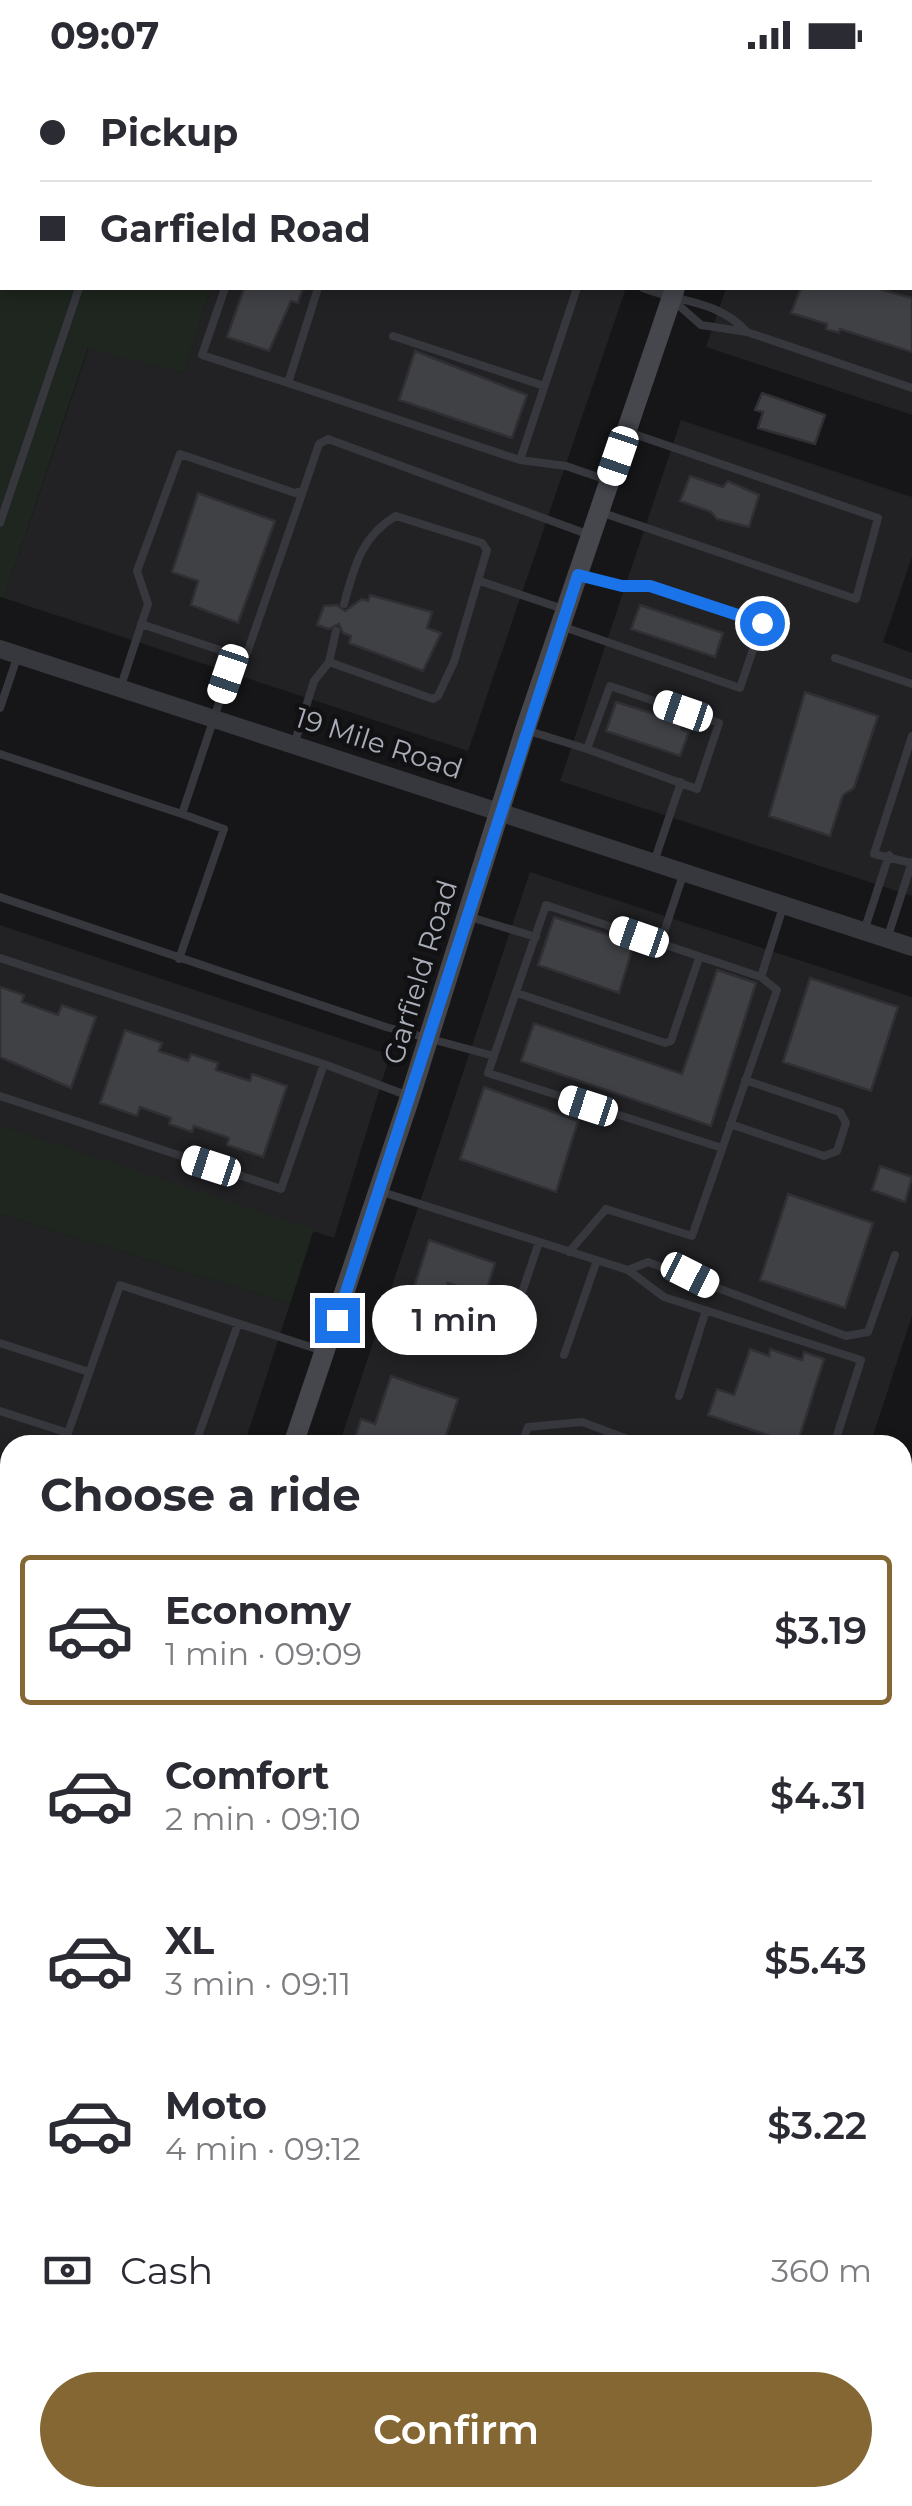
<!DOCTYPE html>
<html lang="en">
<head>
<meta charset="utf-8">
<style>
	:root { --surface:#fff; --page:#f2f2f3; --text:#2b2b33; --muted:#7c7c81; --line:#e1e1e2; --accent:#856733 }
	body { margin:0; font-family:Montserrat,sans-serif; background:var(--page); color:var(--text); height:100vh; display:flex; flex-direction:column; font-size:38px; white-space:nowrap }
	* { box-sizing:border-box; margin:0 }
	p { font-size:32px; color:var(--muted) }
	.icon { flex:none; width:55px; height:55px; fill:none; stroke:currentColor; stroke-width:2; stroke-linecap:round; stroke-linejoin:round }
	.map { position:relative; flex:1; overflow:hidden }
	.details { position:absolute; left:0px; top:1365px; width:912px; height:1072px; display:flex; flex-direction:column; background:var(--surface); border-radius:30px 30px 0 0; box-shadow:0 5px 15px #0003 }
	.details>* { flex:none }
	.hud { position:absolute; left:0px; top:0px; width:912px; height:220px; box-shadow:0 5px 15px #0003; display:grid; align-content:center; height:220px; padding:0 40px; background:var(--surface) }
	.end { position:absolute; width:45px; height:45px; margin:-22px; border:12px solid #1a73e8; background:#fff; box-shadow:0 0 0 5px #fff }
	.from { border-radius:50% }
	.bubble { position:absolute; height:70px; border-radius:35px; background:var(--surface); box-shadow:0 5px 15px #0003; font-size:32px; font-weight:600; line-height:70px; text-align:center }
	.car { position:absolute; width:30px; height:60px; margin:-30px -15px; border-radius:12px; box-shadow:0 0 8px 2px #0007; background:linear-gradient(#fff 24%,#345 0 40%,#fff 0 76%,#345 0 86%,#fff 0) }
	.hud b { display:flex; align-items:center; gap:35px; height:95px; font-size:38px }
	.hud b+b { border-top:2px solid var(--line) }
	.hud i { width:25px; height:25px; background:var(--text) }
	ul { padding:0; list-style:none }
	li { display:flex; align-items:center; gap:30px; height:150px; margin:0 20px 15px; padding:0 20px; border:5px solid transparent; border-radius:10px }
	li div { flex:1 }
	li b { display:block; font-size:38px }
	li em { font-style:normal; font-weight:600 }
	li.current { border-color:var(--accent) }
	li>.icon { width:90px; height:90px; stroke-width:1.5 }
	h2 { padding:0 40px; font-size:45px; line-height:120px }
	.pay { display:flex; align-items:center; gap:25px; height:110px; padding:0 40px; font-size:38px }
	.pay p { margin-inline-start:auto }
	.cta { display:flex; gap:20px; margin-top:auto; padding:20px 40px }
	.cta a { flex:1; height:115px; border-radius:60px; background:var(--accent); color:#fff; font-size:40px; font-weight:600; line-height:115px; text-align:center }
	.status { display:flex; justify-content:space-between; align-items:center; height:70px; padding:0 50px; background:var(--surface); direction:ltr }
	.status svg { height:28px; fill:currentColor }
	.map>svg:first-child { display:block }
	.built { fill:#222225 }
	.green { fill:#1e261f }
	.building { fill:#404145; stroke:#303034; stroke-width:2.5 }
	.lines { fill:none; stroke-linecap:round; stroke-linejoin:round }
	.service { stroke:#37383d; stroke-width:8 }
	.minor { stroke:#37383d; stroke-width:15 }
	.tertiary { stroke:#37383d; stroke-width:18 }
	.secondary { stroke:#45474d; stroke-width:20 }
	.route { stroke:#1a73e8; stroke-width:12 }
	.labels { text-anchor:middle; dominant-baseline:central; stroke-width:9; stroke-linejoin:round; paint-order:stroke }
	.street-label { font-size:28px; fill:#a8adb8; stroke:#111113 }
</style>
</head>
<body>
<div class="status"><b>09:07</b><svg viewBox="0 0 49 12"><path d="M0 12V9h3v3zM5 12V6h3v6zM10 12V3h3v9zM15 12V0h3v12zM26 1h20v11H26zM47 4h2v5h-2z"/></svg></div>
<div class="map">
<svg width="912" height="2436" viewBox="0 0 912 2436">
	<rect width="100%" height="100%" fill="#161618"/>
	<path class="built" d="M271,0H699L698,2Z
		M912,216V345L706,277L726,218Z
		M211,218H626L468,681L4,528L89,277L184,303Z
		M681,350L912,427V487L883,572L912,583V826L560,711Z
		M530,802L912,927V1246L870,1375H339Z
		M0,855L390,985L334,1168L0,1057Z
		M0,1144L290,1234L244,1375H10V1704L0,1701Z
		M0,1868L10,1871V2084L0,2116Z"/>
	<path class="green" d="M0,0L279,2H2V218H211L184,303L88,278L4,528L0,527Z
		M0,1056L314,1159L290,1234L0,1144Z"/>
	<path class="building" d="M244,218H303L298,233L291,231L269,281L227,267Z
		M801,218H876L912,228V282L840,259L839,263L826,259L827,254L791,243Z
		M415,281L527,325L512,368L399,330Z
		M762,323L825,345L815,374L758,358L763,342L755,340Z
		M690,406L723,417L728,411L759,425L749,457L717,449L711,442L680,431Z
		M198,423L275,451L238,553L191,535L198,511L172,502Z
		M370,525L432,542L427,558L441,563L423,601L349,573L351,566L343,563L339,554L329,559L317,555L324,536L337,535L345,541L362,529L368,531Z
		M640,535L723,563L715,587L631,559Z
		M805,622L878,646L854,718L843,725L830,766L769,746Z
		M616,632L683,653L681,659L689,662L680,686L606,661Z
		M554,847L634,873L619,923L538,895Z
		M717,900L756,913L711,1056L521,991L534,953L682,1004Z
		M810,908L898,937L871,1021L783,992Z
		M0,917L24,925L22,932L58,945L62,935L96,947L71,1018L0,987Z
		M125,960L162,973L159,981L188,991L191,984L218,993L216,1000L250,1011L252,1004L287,1016L263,1087L227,1075L229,1068L194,1056L192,1062L169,1054L171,1048L140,1037L137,1046L100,1033Z
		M484,1017L578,1051L556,1122L460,1089Z
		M880,1096L912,1107L905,1132L872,1120Z
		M788,1124L873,1153L845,1238L760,1210Z
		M429,1170L495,1193L485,1225L448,1213L435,1257L405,1246Z
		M750,1279L769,1286L770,1279L802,1290L804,1282L824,1289L797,1375L708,1345L717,1319L734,1325Z
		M391,1306L458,1329L443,1375H353L361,1349L375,1354Z"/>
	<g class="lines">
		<path class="service" d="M367,0L375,2
			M151,2V0
			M510,2L511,0
			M910,186L912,187
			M225,218L202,285L288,313
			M318,218L288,313L520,390L566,396L607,410
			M643,218C681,233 718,230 747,262L701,255L675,232
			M747,262L912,318
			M393,266L544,316
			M520,390L577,218
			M603,443L856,529L878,448L628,362
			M0,453L79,218
			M480,511L566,540
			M141,554L235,585
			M561,556L740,618L762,553L649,517L622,516L581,506
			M835,588L912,614
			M329,592L336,561
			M610,616L719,653L697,719L587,679Z
			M120,619L148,534L137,501L180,384L295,423L303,421L319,374L328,369L587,464
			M0,638L18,585
			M529,661L587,679
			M912,666L874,784L912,793
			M294,675L314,611L329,592L433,629L438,626L454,592L487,480L482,473L396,446C361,466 354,498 344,534
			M0,684L182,744L235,585L247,583L303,421
			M654,792L681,712
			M0,827L386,957L494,986
			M467,846L536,867
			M864,861L889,785
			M887,869L912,792
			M660,874L684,802
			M0,888L324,994L406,1025
			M179,889L224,759L182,744
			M517,923L665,973L671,971L699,888
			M0,1026L281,1119L324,994
			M730,1054L824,1086L837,1081L846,1053L840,1042L745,1010
			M722,1078L488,1003L546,835L761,907
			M379,1121L628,1200L664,1227L861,1290L834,1375
			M569,1182L606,1139L692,1166L777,920L761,907L783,837
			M628,1200L648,1192L846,1266L868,1262L895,1185
			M0,1273L89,1302
			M505,1273L539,1172
			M564,1285L597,1190
			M679,1326L706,1240
			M0,1341L68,1363L120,1215L323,1281
			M195,1375L238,1254
			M521,1375L528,1357L582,1352L644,1375
			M0,1393L10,1397
			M0,1445L10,1449
			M10,1535L2,1557L10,1560
			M902,1624L912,1622
			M0,1671L10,1674
			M902,1676L912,1682
			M0,1883L10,1886
			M0,2128L10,2133
			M0,2410L10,2411
			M108,2428L135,2436
			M25,2436L27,2428"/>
		<path class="minor" d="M902,1412L912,1415
			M902,1893L912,1897
			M902,2001L912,1985
			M902,2162L912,2153
			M902,2385L912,2400
			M296,2428L322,2436
			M631,2428L634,2436"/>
		<path class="tertiary" d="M0,579L912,877"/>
		<path class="secondary" d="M747,2L748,0
			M293,1375L410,1027L525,660L675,218
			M0,2273L10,2244"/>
	</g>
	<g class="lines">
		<path class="route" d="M337,1250L578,505L622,516H650L762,553"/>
	</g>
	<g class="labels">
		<g class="street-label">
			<text transform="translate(379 673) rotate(18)">19 Mile Road</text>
			<text transform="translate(420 902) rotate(-73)">Garfield Road</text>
		</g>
	</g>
</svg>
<i class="end from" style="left:762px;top:553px"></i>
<i class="end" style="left:337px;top:1250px"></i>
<div class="bubble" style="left:372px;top:1215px;width:165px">1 min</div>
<i class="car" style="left:618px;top:386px;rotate:199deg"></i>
<i class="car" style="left:228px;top:604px;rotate:199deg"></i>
<i class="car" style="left:683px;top:641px;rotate:289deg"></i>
<i class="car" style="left:639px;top:867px;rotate:289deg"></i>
<i class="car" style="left:588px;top:1036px;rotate:288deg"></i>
<i class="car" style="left:211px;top:1096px;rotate:288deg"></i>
<i class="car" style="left:690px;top:1205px;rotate:117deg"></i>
<div class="hud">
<b><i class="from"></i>Pickup</b>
<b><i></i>Garfield Road</b>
</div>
<section class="details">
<h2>Choose a ride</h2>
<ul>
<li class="current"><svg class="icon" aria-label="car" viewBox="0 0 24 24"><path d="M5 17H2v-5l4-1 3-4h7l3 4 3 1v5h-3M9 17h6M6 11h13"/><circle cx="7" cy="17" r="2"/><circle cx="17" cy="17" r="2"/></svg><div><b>Economy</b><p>1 min · 09:09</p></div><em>$3.19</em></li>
<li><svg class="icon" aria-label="car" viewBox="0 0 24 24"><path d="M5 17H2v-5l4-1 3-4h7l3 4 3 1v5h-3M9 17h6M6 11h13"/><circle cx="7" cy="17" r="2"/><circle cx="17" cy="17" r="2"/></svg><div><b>Comfort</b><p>2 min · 09:10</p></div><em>$4.31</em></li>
<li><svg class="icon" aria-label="car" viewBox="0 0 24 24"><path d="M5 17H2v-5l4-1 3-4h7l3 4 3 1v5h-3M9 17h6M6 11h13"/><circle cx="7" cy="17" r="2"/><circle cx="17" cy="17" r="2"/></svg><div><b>XL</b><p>3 min · 09:11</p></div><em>$5.43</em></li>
<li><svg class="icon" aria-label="car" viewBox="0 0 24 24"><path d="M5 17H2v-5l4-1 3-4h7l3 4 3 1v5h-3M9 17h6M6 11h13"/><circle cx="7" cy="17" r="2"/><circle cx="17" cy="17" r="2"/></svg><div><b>Moto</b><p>4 min · 09:12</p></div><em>$3.22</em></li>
</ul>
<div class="pay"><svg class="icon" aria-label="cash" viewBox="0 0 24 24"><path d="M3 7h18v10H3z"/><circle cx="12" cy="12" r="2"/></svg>Cash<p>360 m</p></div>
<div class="cta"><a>Confirm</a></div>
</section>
</div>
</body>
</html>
